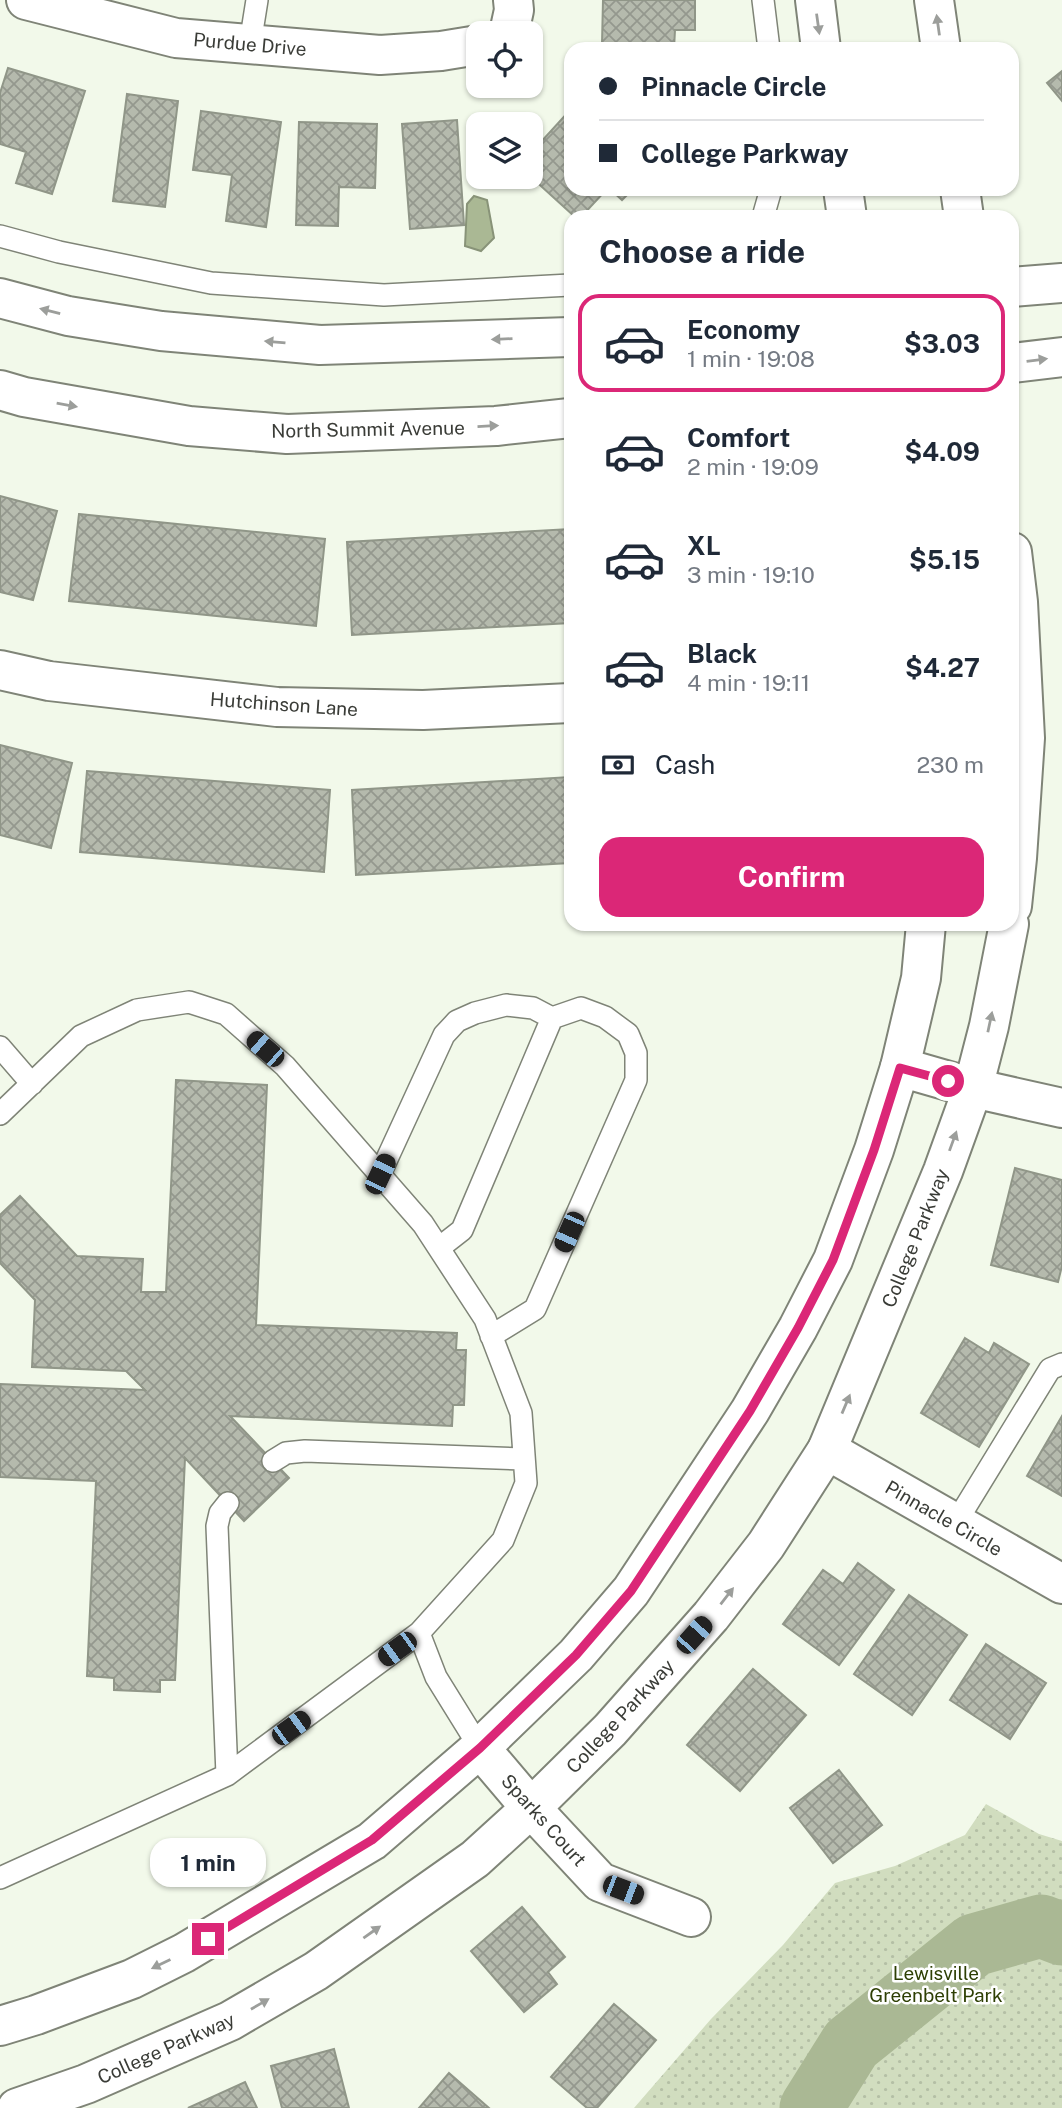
<!DOCTYPE html>
<html lang="en">
<head>
<meta charset="utf-8">
<style>
	:root { --surface:#fff; --page:#f2f2f3; --text:#1f2937; --muted:#747a83; --line:#e0e1e3; --accent:#db2777 }
	body { margin:0; font-family:"Public Sans",sans-serif; background:var(--page); color:var(--text); height:100vh; display:flex; flex-direction:column; font-size:26px; white-space:nowrap }
	* { box-sizing:border-box; margin:0 }
	p { font-size:23px; color:var(--muted) }
	.icon { flex:none; width:38px; height:38px; fill:none; stroke:currentColor; stroke-width:2; stroke-linecap:round; stroke-linejoin:round }
	.map { position:relative; flex:1; overflow:hidden }
	.side { position:absolute; left:564px; top:210px; width:455px; height:721px; display:flex; flex-direction:column; background:var(--surface); border-radius:21px; box-shadow:0 2px 5px #0004 }
	.side>* { flex:none }
	.hud { position:absolute; left:564px; top:42px; width:455px; height:154px; border-radius:21px; box-shadow:0 2px 5px #0004; display:grid; align-content:center; height:154px; padding:0 35px; background:var(--surface) }
	.controls { position:absolute; left:466px; top:21px; display:grid; gap:14px }
	.controls a { display:grid; place-items:center; width:77px; height:77px; border-radius:14px; background:var(--surface); box-shadow:0 2px 5px #0004; font-size:35px }
	.end { position:absolute; width:32px; height:32px; margin:-16px; border:9px solid #db2777; background:#fff; box-shadow:0 0 0 4px #fff }
	.from { border-radius:50% }
	.bubble { position:absolute; height:49px; border-radius:21px; background:var(--surface); box-shadow:0 2px 5px #0004; font-size:23px; font-weight:700; line-height:49px; text-align:center }
	.car { position:absolute; width:21px; height:42px; margin:-21px -10px; border-radius:9px; box-shadow:0 0 5px 2px #0007; background:linear-gradient(#222 24%,#8ab4d8 0 40%,#222 0 76%,#8ab4d8 0 86%,#222 0) }
	.hud b { display:flex; align-items:center; gap:24px; height:66px; font-size:26px }
	.hud b+b { border-top:2px solid var(--line) }
	.hud i { width:18px; height:18px; background:var(--text) }
	ul { padding:0; list-style:none }
	li { display:flex; align-items:center; gap:21px; height:98px; margin:0 14px 10px; padding:0 21px; border:4px solid transparent; border-radius:21px }
	li div { flex:1 }
	li b { display:block; font-size:26px }
	li em { font-style:normal; font-weight:700 }
	li.active { border-color:var(--accent) }
	li>.icon { width:63px; height:63px; stroke-width:1.5 }
	h2 { padding:0 35px; font-size:32px; line-height:84px }
	.pay { display:flex; align-items:center; gap:18px; height:77px; padding:0 35px; font-size:26px }
	.pay p { margin-inline-start:auto }
	.cta { display:flex; gap:14px; margin-top:auto; padding:14px 35px }
	.cta a { flex:1; height:80px; border-radius:21px; background:var(--accent); color:#fff; font-size:28px; font-weight:700; line-height:80px; text-align:center }
	.map>svg:first-child { display:block }
	.park { fill:url(#park-dots) }
	.water { fill:#aab894; stroke:#889378; stroke-width:2 }
	.lines { fill:none; stroke-linecap:round; stroke-linejoin:round }
	.river { stroke:#aab894; stroke-width:63 }
	.building { fill:url(#building-cross-hatch); stroke:#909688; stroke-width:2 }
	.lane-casing { stroke:#7f8477; stroke-width:24 }
	.street-casing { stroke:#7f8477; stroke-width:42 }
	.secondary-casing { stroke:#7f8477; stroke-width:42 }
	.lane { stroke:#fff; stroke-width:21 }
	.street { stroke:#fff; stroke-width:38 }
	.secondary { stroke:#fff; stroke-width:38 }
	.oneway { fill:#9c9e9b }
	.route { stroke:#db2777; stroke-width:9 }
	.labels { text-anchor:middle; dominant-baseline:central; stroke-width:5; stroke-linejoin:round; paint-order:stroke }
	.street-label { font-size:19px; fill:#3a3c37; stroke:#fff }
	.park-label { font-size:19px; fill:#2e3f04; stroke:#fff }
</style>
</head>
<body>
<div class="map">
<svg width="1062" height="2108" viewBox="0 0 1062 2108">
	<defs>
		<pattern id="park-dots" width="8" height="8" patternUnits="userSpaceOnUse" patternTransform="scale(1.75)"><rect width="8" height="8" fill="#d1ddbf"/><path d="M2 2h.1M6 6h.1" fill="none" stroke="#b4bfa5" stroke-width="1.8" stroke-linecap="round"/></pattern>
		<pattern id="building-cross-hatch" width="8" height="8" patternUnits="userSpaceOnUse" patternTransform="scale(1.75)"><rect width="8" height="8" fill="#b5baad"/><path d="M0 0l8 8M0 8l8-8" fill="none" stroke="#94988e"/></pattern>
	</defs>
	<rect width="100%" height="100%" fill="#f2f9ea"/>
	<path class="park" d="M986,1804L1039,1834L1062,1841V2108H634L711,2019L783,1945L835,1883L895,1866L965,1835Z"/>
	<path class="water" d="M474,196L487,200L494,238L481,251L465,246L467,204Z"/>
	<g class="lines">
		<path class="river" d="M811,2108L851,2044L974,1945L1041,1926L1062,1934"/>
	</g>
	<path class="building" d="M603,0H695V30H675L674,49H618V44H602Z
		M8,68L85,91L52,194L16,183L26,152L0,144V93Z
		M1062,71V101L1047,83Z
		M127,94L178,101L165,207L113,201Z
		M570,110V189H607L581,217H575L530,176V154Z
		M201,111L281,122L266,227L226,221L232,175L193,170Z
		M457,120L464,225L410,229L402,124Z
		M299,122L377,124L375,188L339,187L338,226L296,225Z
		M610,189H633L622,200Z
		M0,496L57,511L33,600L0,592Z
		M79,514L325,539L316,626L69,601Z
		M570,529V623L352,635L347,542Z
		M0,745L72,763L51,848L0,835Z
		M87,771L330,790L324,872L80,852Z
		M570,777V863L356,875L352,790Z
		M176,1080L267,1085L256,1325L457,1333L456,1350H466L464,1405H453L452,1426L230,1416L289,1478L244,1521L185,1458L175,1680H160V1692L114,1690V1678L87,1676L96,1481L0,1477V1384L145,1390L126,1371L32,1367L35,1300L0,1263V1215L20,1196L77,1256L143,1259L141,1292H166Z
		M1015,1168L1062,1180V1266L1058,1282L991,1265Z
		M965,1338L989,1353L994,1343L1029,1364L979,1447L921,1413Z
		M1062,1416V1496L1027,1476Z
		M858,1563L894,1590L839,1665L783,1624L823,1570L843,1584Z
		M909,1595L967,1635L912,1715L854,1674Z
		M986,1644L1046,1683L1010,1739L950,1700Z
		M753,1669L806,1715L740,1791L687,1745Z
		M839,1770L882,1825L833,1863L790,1808Z
		M522,1907L565,1957L548,1972L557,1984L524,2012L471,1951Z
		M614,2004L656,2040L597,2108H587L551,2077Z
		M334,2049L349,2108H282L271,2066Z
		M449,2073L489,2108H419Z
		M245,2082L257,2108H188Z"/>
	<g class="lines">
		<defs>
			<path id="lane" d="M763,0L769,49
				M250,44L257,0
				M763,217L771,189
				M0,236L59,252L211,283L384,295L570,285
				M0,1047L32,1084
				M0,1114L81,1036L137,1010L189,1002L226,1014L285,1066L423,1224L485,1319L521,1413L526,1483L503,1540L419,1633L436,1677L480,1748
				M380,1174L444,1035L457,1021L475,1013L506,1005L533,1008L552,1018
				M439,1248L462,1230L552,1018L581,1008L605,1017L628,1034L636,1053V1080L535,1309L491,1336
				M273,1461L286,1453L305,1451L524,1459
				M955,1524L1050,1369L1062,1364
				M227,1775L217,1526L220,1513L228,1503
				M0,1878L227,1775L419,1633"/>
			<path id="street" d="M26,0L176,38L380,55L441,51L478,45
				M509,33L514,10L513,0
				M0,670L49,681L277,707L423,710L570,703
				M900,1067L973,1088L1062,1108
				M827,1450L1062,1584
				M480,1748L531,1808L600,1882L691,1917"/>
			<path id="secondary" d="M815,0L821,49
				M934,0L941,49
				M843,189L847,217
				M960,189L964,217
				M1012,287L1062,283
				M0,298L68,316L161,331L320,345L570,337
				M1012,363L1062,357
				M0,390L24,397L189,426L287,434L496,426L570,418
				M1012,552L1018,602L1025,738L1017,858L1012,906
				M0,2026L36,2015L132,1979L184,1953L372,1841L480,1748L576,1655L631,1591L750,1411L798,1328L833,1260L874,1150L900,1067L921,978L926,924
				M17,2108L86,2084L230,2021L316,1971L475,1859L531,1808L610,1730L711,1616L766,1545L827,1450L943,1171L973,1088L989,1026L1009,924"/>
		</defs>
		<use href="#lane" class="lane-casing"/>
		<use href="#street" class="street-casing"/>
		<use href="#secondary" class="secondary-casing"/>
		<use href="#lane" class="lane"/>
		<use href="#street" class="street"/>
		<use href="#secondary" class="secondary"/>
	</g>
	<defs><path id="oneway-solid" d="M-6-.8H1V-3.2L6.5 0L1 3.2V.8H-6Z" transform="scale(1.75)"/></defs>
	<g class="oneway">
		<use href="#oneway-solid" transform="translate(818 24) rotate(82)"/>
		<use href="#oneway-solid" transform="translate(938 25) rotate(-98)"/>
		<use href="#oneway-solid" transform="translate(50 311) rotate(-166)"/>
		<use href="#oneway-solid" transform="translate(502 339) rotate(178)"/>
		<use href="#oneway-solid" transform="translate(275 342) rotate(-175)"/>
		<use href="#oneway-solid" transform="translate(1037 360) rotate(-7)"/>
		<use href="#oneway-solid" transform="translate(67 405) rotate(10)"/>
		<use href="#oneway-solid" transform="translate(488 426) rotate(-3)"/>
		<use href="#oneway-solid" transform="translate(990 1022) rotate(-78)"/>
		<use href="#oneway-solid" transform="translate(953 1141) rotate(-70)"/>
		<use href="#oneway-solid" transform="translate(846 1404) rotate(-67)"/>
		<use href="#oneway-solid" transform="translate(727 1596) rotate(-52)"/>
		<use href="#oneway-solid" transform="translate(372 1932) rotate(-35)"/>
		<use href="#oneway-solid" transform="translate(161 1964) rotate(154)"/>
		<use href="#oneway-solid" transform="translate(260 2004) rotate(-30)"/>
	</g>
	<g class="lines">
		<path class="route" d="M208,1939L372,1840L480,1748L576,1655L631,1591L750,1411L798,1328L833,1260L874,1150L900,1068L948,1081"/>
	</g>
	<g class="labels">
		<g class="street-label">
			<text transform="translate(250 44) rotate(5)">Purdue Drive</text>
			<text transform="translate(368 429) rotate(-1)">North Summit Avenue</text>
			<text transform="translate(284 704) rotate(4)">Hutchinson Lane</text>
			<text transform="translate(915 1238) rotate(-68)">College Parkway</text>
			<text transform="translate(944 1518) rotate(30)">Pinnacle Circle</text>
			<text transform="translate(620 1716) rotate(-47)">College Parkway</text>
			<text transform="translate(544 1820) rotate(48)">Sparks Court</text>
			<text transform="translate(166 2048) rotate(-24)">College Parkway</text>
		</g>
		<g class="park-label">
			<text x="936" y="1973">Lewisville<tspan x="936" dy="22">Greenbelt Park</tspan></text>
		</g>
	</g>
</svg>
<div class="controls">
<a><svg class="icon" aria-label="locate" viewBox="0 0 24 24"><circle cx="12" cy="12" r="6"/><path d="M12 2v4M12 18v4M2 12h4M18 12h4"/></svg></a>
<a><svg class="icon" aria-label="layers" viewBox="0 0 24 24"><path d="M12 4l9 5-9 5-9-5zM3 14l9 5 9-5"/></svg></a>
</div>
<i class="end from" style="left:948px;top:1081px"></i>
<i class="end" style="left:208px;top:1939px"></i>
<div class="bubble" style="left:150px;top:1838px;width:116px">1 min</div>
<i class="car" style="left:265px;top:1049px;rotate:311deg"></i>
<i class="car" style="left:380px;top:1174px;rotate:25deg"></i>
<i class="car" style="left:569px;top:1232px;rotate:204deg"></i>
<i class="car" style="left:694px;top:1635px;rotate:42deg"></i>
<i class="car" style="left:397px;top:1649px;rotate:234deg"></i>
<i class="car" style="left:291px;top:1728px;rotate:54deg"></i>
<i class="car" style="left:623px;top:1890px;rotate:111deg"></i>
<div class="hud">
<b><i class="from"></i>Pinnacle Circle</b>
<b><i></i>College Parkway</b>
</div>
<section class="side">
<h2>Choose a ride</h2>
<ul>
<li class="active"><svg class="icon" aria-label="car" viewBox="0 0 24 24"><path d="M5 17H2v-5l4-1 3-4h7l3 4 3 1v5h-3M9 17h6M6 11h13"/><circle cx="7" cy="17" r="2"/><circle cx="17" cy="17" r="2"/></svg><div><b>Economy</b><p>1 min · 19:08</p></div><em>$3.03</em></li>
<li><svg class="icon" aria-label="car" viewBox="0 0 24 24"><path d="M5 17H2v-5l4-1 3-4h7l3 4 3 1v5h-3M9 17h6M6 11h13"/><circle cx="7" cy="17" r="2"/><circle cx="17" cy="17" r="2"/></svg><div><b>Comfort</b><p>2 min · 19:09</p></div><em>$4.09</em></li>
<li><svg class="icon" aria-label="car" viewBox="0 0 24 24"><path d="M5 17H2v-5l4-1 3-4h7l3 4 3 1v5h-3M9 17h6M6 11h13"/><circle cx="7" cy="17" r="2"/><circle cx="17" cy="17" r="2"/></svg><div><b>XL</b><p>3 min · 19:10</p></div><em>$5.15</em></li>
<li><svg class="icon" aria-label="car" viewBox="0 0 24 24"><path d="M5 17H2v-5l4-1 3-4h7l3 4 3 1v5h-3M9 17h6M6 11h13"/><circle cx="7" cy="17" r="2"/><circle cx="17" cy="17" r="2"/></svg><div><b>Black</b><p>4 min · 19:11</p></div><em>$4.27</em></li>
</ul>
<div class="pay"><svg class="icon" aria-label="cash" viewBox="0 0 24 24"><path d="M3 7h18v10H3z"/><circle cx="12" cy="12" r="2"/></svg>Cash<p>230 m</p></div>
<div class="cta"><a>Confirm</a></div>
</section>
</div>
</body>
</html>
